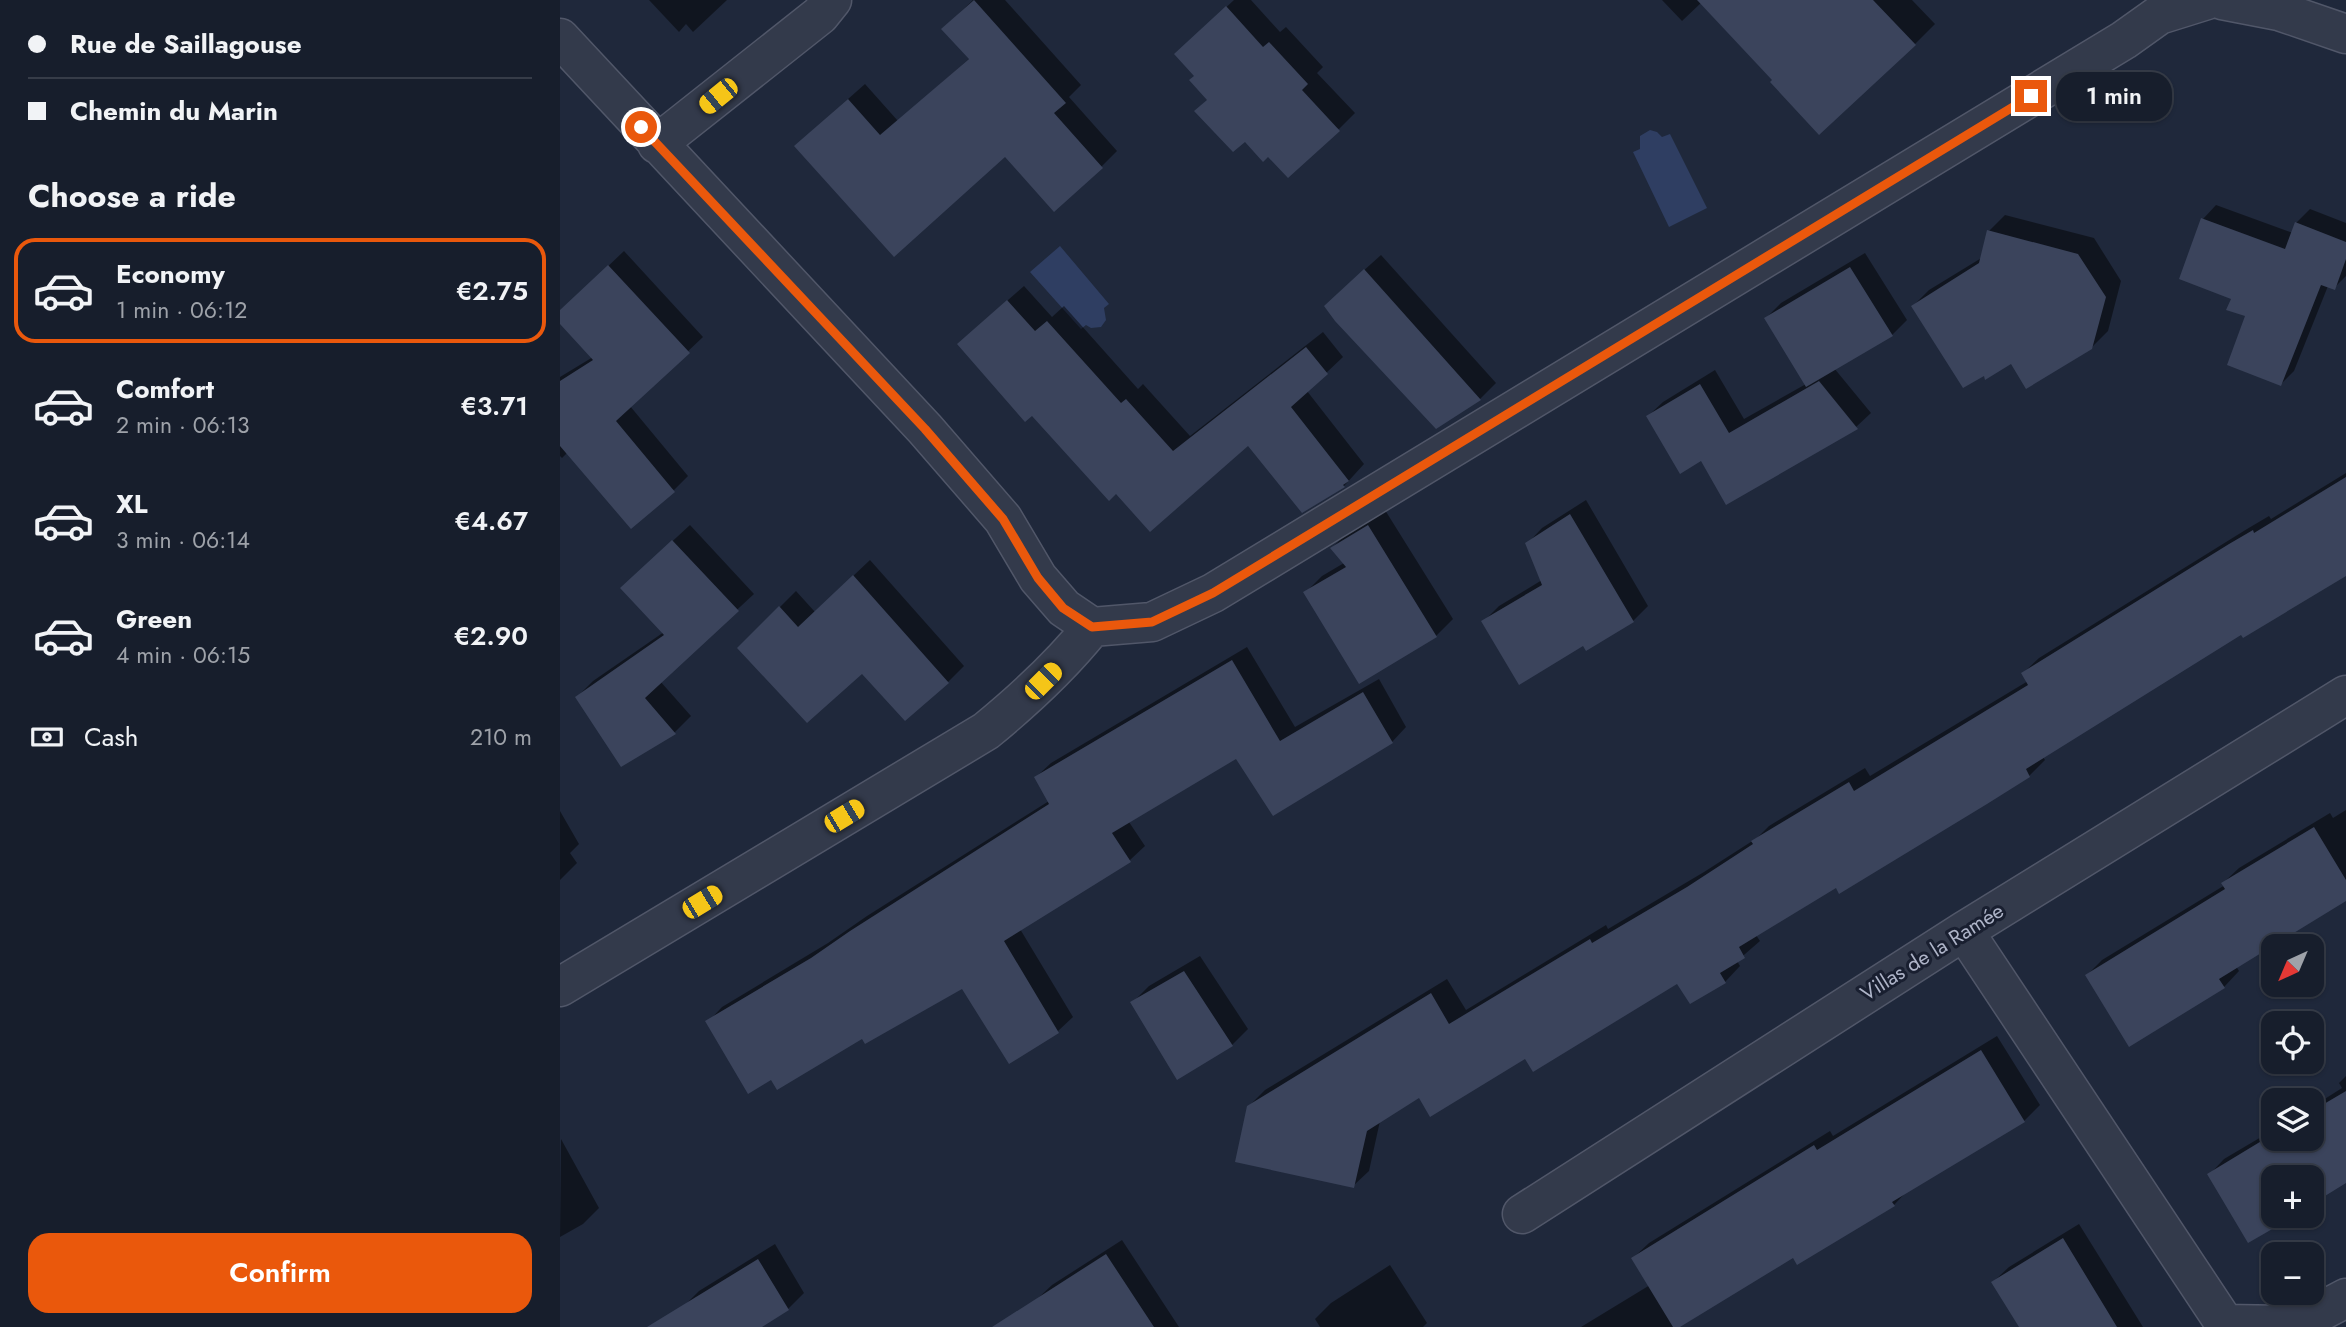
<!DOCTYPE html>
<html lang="en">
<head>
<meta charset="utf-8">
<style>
	:root { --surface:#171e2c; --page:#242b38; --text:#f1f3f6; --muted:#9ea2a9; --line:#363c48; --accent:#ea580c }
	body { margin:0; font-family:Jost,sans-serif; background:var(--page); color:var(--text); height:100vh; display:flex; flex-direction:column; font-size:26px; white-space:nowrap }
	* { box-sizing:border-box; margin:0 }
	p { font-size:23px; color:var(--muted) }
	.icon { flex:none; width:38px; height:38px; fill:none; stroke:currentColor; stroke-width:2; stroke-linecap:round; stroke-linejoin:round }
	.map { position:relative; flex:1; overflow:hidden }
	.side { display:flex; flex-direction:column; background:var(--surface); width:560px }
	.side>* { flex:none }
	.hud { display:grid; align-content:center; height:154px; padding:0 28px; background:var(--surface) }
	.needle { width:46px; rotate:224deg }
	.buttons { position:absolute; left:1701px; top:934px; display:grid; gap:14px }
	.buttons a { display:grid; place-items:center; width:63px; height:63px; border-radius:14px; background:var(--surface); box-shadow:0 2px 5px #0004,0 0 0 2px var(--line); font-size:35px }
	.end { position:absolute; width:32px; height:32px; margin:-16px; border:9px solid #ea580c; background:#fff; box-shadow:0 0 0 4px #fff }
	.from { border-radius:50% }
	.bubble { position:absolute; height:49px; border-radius:21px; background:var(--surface); box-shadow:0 2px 5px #0004,0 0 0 2px var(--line); font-size:23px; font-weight:600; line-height:49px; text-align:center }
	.car { position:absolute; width:21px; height:42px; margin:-21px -10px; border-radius:9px; box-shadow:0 0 5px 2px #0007; background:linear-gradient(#f5c518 24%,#345 0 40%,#f5c518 0 76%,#345 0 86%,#f5c518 0) }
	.hud b { display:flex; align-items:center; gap:24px; height:66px; font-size:26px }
	.hud b+b { border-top:2px solid var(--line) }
	.hud i { width:18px; height:18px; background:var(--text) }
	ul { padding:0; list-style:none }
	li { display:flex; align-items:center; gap:21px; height:105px; margin:0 14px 10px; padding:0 14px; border:4px solid transparent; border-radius:21px }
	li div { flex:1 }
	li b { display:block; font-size:26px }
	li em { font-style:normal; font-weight:600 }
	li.active { border-color:var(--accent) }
	li>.icon { width:63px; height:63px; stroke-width:1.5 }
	h2 { padding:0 28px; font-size:32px; line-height:84px }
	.pay { display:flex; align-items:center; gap:18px; height:77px; padding:0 28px; font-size:26px }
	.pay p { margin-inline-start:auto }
	.cta { display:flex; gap:14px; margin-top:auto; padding:14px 28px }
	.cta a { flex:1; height:80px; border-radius:21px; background:var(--accent); color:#fff; font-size:28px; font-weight:600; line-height:80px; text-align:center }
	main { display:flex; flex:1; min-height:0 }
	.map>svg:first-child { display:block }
	.water { fill:#2f3e62 }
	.shadow { fill:#0007 }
	.building { fill:#3b445c }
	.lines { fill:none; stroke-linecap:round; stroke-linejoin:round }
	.minor-casing { stroke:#515769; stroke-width:41 }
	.minor { stroke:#333a4b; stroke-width:38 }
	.route { stroke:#ea580c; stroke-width:9 }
	.labels { text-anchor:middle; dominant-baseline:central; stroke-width:6; stroke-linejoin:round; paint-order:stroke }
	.street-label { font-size:21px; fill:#aeb4c8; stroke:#191f30 }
</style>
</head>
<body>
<main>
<section class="side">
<div class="hud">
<b><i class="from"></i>Rue de Saillagouse</b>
<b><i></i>Chemin du Marin</b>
</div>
<h2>Choose a ride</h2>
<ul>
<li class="active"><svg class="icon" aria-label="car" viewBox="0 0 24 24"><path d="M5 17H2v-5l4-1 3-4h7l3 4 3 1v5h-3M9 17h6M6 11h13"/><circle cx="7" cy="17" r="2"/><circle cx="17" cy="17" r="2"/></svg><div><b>Economy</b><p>1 min · 06:12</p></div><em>€2.75</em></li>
<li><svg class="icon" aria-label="car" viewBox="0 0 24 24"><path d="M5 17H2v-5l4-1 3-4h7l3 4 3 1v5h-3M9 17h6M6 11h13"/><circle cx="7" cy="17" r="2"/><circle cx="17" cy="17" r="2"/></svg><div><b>Comfort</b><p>2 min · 06:13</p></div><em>€3.71</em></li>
<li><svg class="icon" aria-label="car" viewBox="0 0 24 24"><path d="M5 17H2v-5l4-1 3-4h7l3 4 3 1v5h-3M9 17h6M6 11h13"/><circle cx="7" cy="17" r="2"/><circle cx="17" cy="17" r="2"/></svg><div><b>XL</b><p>3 min · 06:14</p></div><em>€4.67</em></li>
<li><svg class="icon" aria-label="car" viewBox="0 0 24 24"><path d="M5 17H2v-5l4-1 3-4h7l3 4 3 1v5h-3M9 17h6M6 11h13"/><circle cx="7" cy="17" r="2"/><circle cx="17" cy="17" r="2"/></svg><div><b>Green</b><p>4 min · 06:15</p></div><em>€2.90</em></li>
</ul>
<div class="pay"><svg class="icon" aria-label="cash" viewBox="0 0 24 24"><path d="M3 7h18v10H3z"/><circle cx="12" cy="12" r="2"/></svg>Cash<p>210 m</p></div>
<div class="cta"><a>Confirm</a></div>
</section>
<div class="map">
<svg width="1786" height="1327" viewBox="0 0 1786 1327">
	<rect width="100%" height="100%" fill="#1f283b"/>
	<path class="water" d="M1090,130L1097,132L1102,137L1110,134L1147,208L1109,227L1073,152L1080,149V136Z
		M500,246L549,304L544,308L546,320L541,327L531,328L526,325L521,329L470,272Z"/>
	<path class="shadow" d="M89,0H167L133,32L126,24L119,32Z
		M413,0H445L521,85L509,97L557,151L541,167L253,130L305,84L338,121L410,58L383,29Z
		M674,0H691L720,32L726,27L763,67L757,73L795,113L779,129L648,99L636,76L633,38Z
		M1102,0H1352L1375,24L1355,44L1215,80L1142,2L1122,21Z
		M1656,205L1733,233L1736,223L1750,209L1786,223V276L1774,288L1768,286L1734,371L1721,384L1687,315L1673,298L1643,219Z
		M1445,215L1534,238L1561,281L1548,331L1531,348L1451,362L1353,306L1369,290L1423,257L1429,231Z
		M64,251L143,337L70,406L128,476L114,490L8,452L2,458L0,456V377L33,357L0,322V312Z
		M1305,253L1347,320L1332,335L1274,368L1311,413L1296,427L1141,459L1088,416L1103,402L1155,370L1184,419L1246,384L1206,318L1221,303Z
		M821,255L936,383L920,399L876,426L782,290Z
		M464,286L492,317L504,306L578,389L583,384L630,436L763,332L783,357L747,391L804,464L784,486L688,443L590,530L415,329Z
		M1786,473V575L1684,636L1682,633L1483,757L1485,760L1469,776L1280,891L1277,886L1196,935L1200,941L1177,961L1180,966L1165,982H1118L965,1057L859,1096L820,1121L809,1171L793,1186L689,1106L705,1090L887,979L906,1010L1046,925L1048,929L1144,872L1197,838L1209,826L1305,768L1310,776L1468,681L1463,673L1479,658L1687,529L1709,516L1711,519Z
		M1026,500L1088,606L1073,621H924L939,606L982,580L967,544L982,528Z
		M825,510L893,619L876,636L800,681L746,592L762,576L784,563L772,548L788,532Z
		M130,525L194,594L100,681L131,716L115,732L61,764L17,697L33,681L104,632L79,572Z
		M310,560L404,666L388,682L302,671L179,648L236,591L255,612Z
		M687,647L735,727L819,679L846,727L832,742L677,757L569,822L585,846L570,860L460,929L513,1017L498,1031L403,987L302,1037L212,1077L148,1022L162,1007L268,943L307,916L489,801L476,777L491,763Z
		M1786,810V900L1676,966L1679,971L1664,987L1527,975L1542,960L1665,885L1663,883L1679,868L1770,813L1773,818Z
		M0,811L19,844L10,853L17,863L0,880Z
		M640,956L688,1029L672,1045L573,1002L589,986Z
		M1437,1036L1480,1105L1464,1121L1348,1190L1334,1205L1233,1255L1117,1327H1021L1090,1285L1073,1258L1089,1243L1270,1131L1273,1136Z
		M1786,1076V1179L1779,1185L1752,1202V1178H1713V1216L1689,1241L1649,1175L1664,1159L1713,1130V1139H1752V1107L1782,1088L1779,1083Z
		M1,1139L39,1208L23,1224L0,1237Z
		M1519,1224L1583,1327H1461L1433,1282L1449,1267Z
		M562,1240L619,1327H494L476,1300L492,1285Z
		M215,1244L244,1293L228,1309L199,1327H135L123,1307L139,1291Z
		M830,1265L867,1323L863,1327H760L755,1319L771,1303Z"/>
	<path class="building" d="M414,0L506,103L494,113L543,168L494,212L445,157L334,257L234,146L288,99L320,135L409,59L381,29Z
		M1137,0H1313L1356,45L1259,135L1210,82L1212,80Z
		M666,6L703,47L709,42L748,84L742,90L780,131L728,178L708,157L703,162L685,142L673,152L634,111L647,100L629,80L634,76L614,54Z
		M1641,218L1725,249L1735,222L1786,242V259L1775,290L1761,285L1721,386L1667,365L1685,316L1666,310L1671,299L1619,279Z
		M1427,230L1518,254L1546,297L1532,349L1466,389L1451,364L1425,380L1424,376L1403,388L1351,306L1419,263Z
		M48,265L130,353L56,421L115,492L71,529L0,446V381L33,360L0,324V310Z
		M1290,267L1333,336L1246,387L1204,318Z
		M804,269L921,400L876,429L775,321L764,306Z
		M447,300L475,331L487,321L561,403L566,399L613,451L746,347L768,374L731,407L789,481L783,485L785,487L742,513L688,446L590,532L556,494L549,501L472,416L465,422L397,344Z
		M1259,381L1298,429L1166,505L1141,461L1120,474L1086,416L1140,384L1169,433Z
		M1786,477V576L1683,638L1681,635L1466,769L1470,777L1427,804L1279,894L1276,888L1179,947L1185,958L1160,973L1166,983L1130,1004L1117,984L973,1072L965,1059L870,1117L859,1098L807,1131L794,1188L675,1162L687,1106L871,993L889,1024L1030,939L1032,943L1127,887L1193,844L1191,841L1289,782L1294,791L1468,685L1461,673L1669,544L1693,530L1694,533Z
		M1010,514L1074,622L1026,651L1023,646L959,685L921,621L982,585L965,543Z
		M808,525L877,637L799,684L743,592L786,567L770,548Z
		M112,540L179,611L85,698L116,734L61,767L15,697L104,635L60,588Z
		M293,575L389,683L345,721L302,674L247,723L177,648L219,606L238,627Z
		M672,660L720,741L803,692L833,743L713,816L676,759L552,833L571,862L444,941L499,1033L449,1064L402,989L305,1044L302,1039L217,1090L211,1080L188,1094L145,1021L251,958L290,931L489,804L474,777Z
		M1754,827L1786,880V901L1659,979L1665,988L1569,1047L1525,975L1665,889L1661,883Z
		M624,971L673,1046L617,1080L570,1002Z
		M1421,1050L1465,1122L1332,1202L1335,1206L1237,1265L1233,1258L1120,1327H1113L1071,1258L1254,1145L1257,1150Z
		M1786,1091V1183L1752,1204V1178H1713V1216H1735L1688,1243L1647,1174L1713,1134V1139H1752V1111Z
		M1503,1238L1537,1294L1557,1327H1459L1431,1282Z
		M546,1254L594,1327H432Z
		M198,1259L229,1310L202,1327H87Z"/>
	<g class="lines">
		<defs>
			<path id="minor" d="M1662,0L1719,11L1786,34
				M0,38L365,429L443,519L478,578L504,608L532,627
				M97,144L260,15L272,0
				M1404,931L1665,1324L1735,1325L1786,1298
				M0,987L426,731C465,699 501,666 532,627L592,622L653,593L1564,40L1599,15L1647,0
				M962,1214L1404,931L1786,695"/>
		</defs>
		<use href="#minor" class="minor-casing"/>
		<use href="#minor" class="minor"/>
	</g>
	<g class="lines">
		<path class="route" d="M81,127L365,429L443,519L478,578L503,608L532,627L592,622L653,593L1471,96"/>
	</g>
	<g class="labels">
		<g class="street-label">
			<text transform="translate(1372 952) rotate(-32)">Villas de la Ramée</text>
		</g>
	</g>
</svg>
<div class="buttons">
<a><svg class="needle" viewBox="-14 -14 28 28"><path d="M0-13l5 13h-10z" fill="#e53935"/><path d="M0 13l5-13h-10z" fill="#9ea2a9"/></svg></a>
<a><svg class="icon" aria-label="locate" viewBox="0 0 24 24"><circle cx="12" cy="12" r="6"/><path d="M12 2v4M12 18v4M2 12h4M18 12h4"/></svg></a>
<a><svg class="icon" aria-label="layers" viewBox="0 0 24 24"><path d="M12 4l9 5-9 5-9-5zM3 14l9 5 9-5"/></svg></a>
<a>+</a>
<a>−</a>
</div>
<i class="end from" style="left:81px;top:127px"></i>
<i class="end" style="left:1471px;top:96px"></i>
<div class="bubble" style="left:1496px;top:72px;width:116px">1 min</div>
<i class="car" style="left:158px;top:96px;rotate:231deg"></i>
<i class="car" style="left:483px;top:681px;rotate:45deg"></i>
<i class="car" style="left:284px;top:816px;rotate:59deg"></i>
<i class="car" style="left:142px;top:902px;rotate:59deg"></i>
</div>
</main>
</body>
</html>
